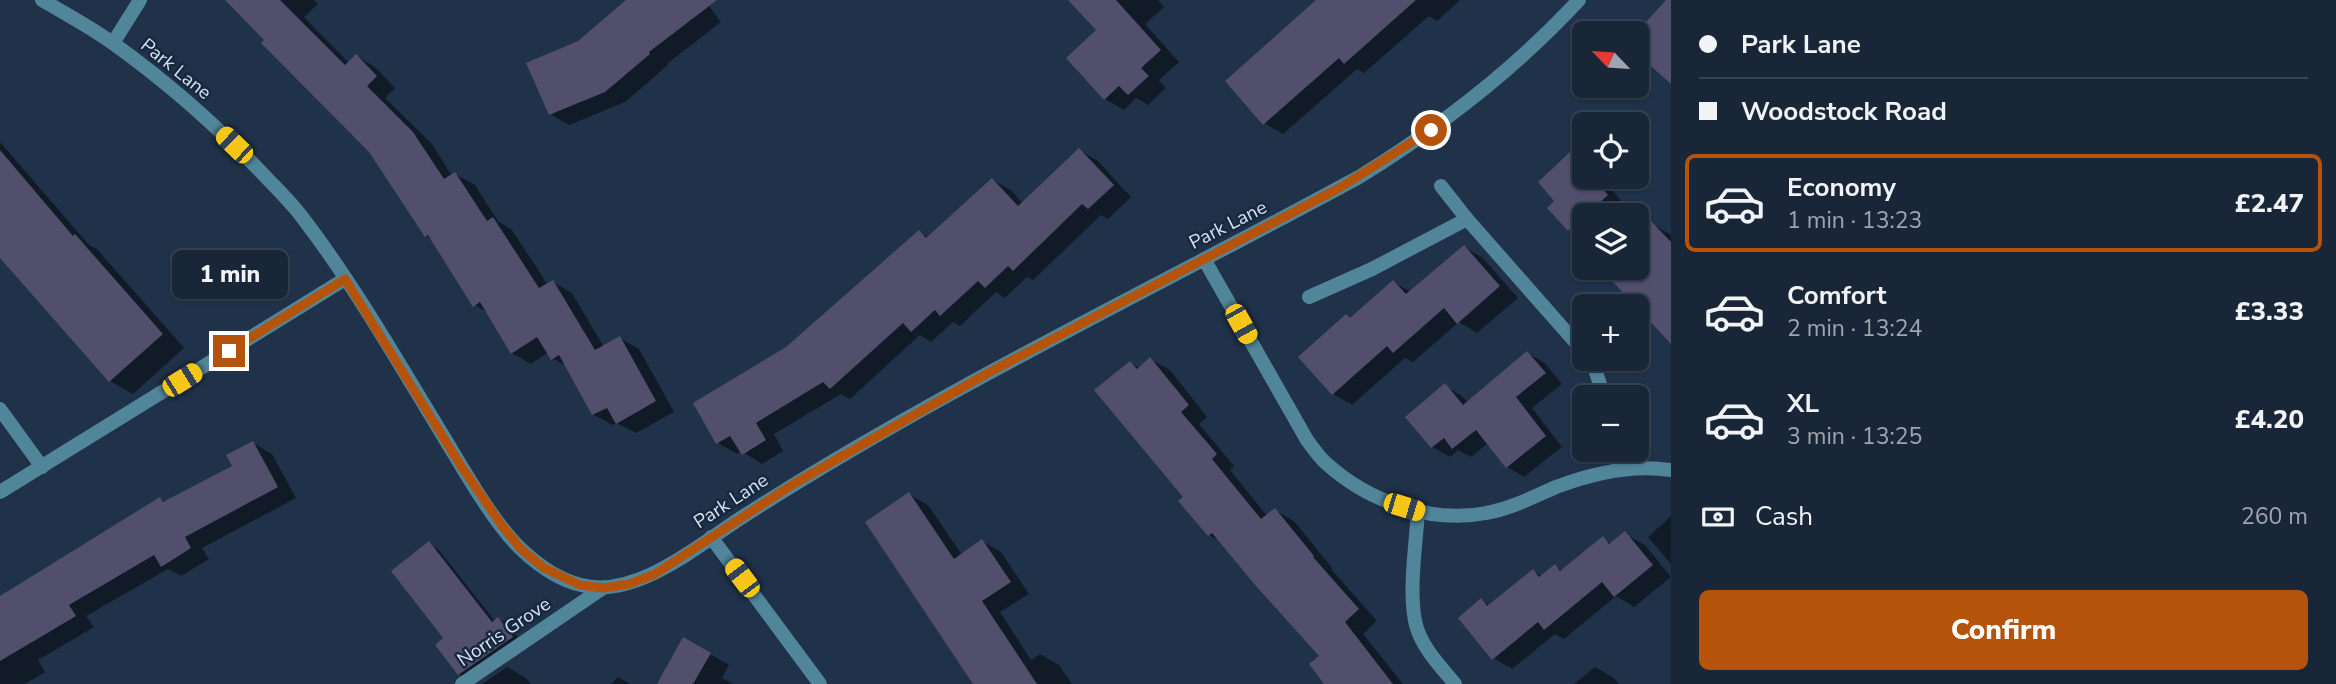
<!DOCTYPE html>
<html lang="en">
<head>
<meta charset="utf-8">
<style>
	:root { --surface:#182638; --page:#253243; --text:#f1f3f6; --muted:#9fa5ae; --line:#364353; --accent:#b45309 }
	body { margin:0; font-family:"Nunito Sans",sans-serif; background:var(--page); color:var(--text); height:100vh; display:flex; flex-direction:column; font-size:26px; white-space:nowrap }
	* { box-sizing:border-box; margin:0 }
	p { font-size:23px; color:var(--muted) }
	.icon { flex:none; width:38px; height:38px; fill:none; stroke:currentColor; stroke-width:2; stroke-linecap:round; stroke-linejoin:round }
	.map { position:relative; flex:1; overflow:hidden }
	.panel { display:flex; flex-direction:column; background:var(--surface); width:665px }
	.panel>* { flex:none }
	.hud { display:grid; align-content:center; height:154px; padding:0 28px; background:var(--surface) }
	.needle { width:46px; rotate:295deg }
	.controls { position:absolute; left:1572px; top:21px; display:grid; gap:14px }
	.controls a { display:grid; place-items:center; width:77px; height:77px; border-radius:10px; background:var(--surface); box-shadow:0 2px 5px #0004,0 0 0 2px var(--line); font-size:35px }
	.end { position:absolute; width:32px; height:32px; margin:-16px; border:9px solid #b45309; background:#fff; box-shadow:0 0 0 4px #fff }
	.from { border-radius:50% }
	.bubble { position:absolute; height:49px; border-radius:10px; background:var(--surface); box-shadow:0 2px 5px #0004,0 0 0 2px var(--line); font-size:23px; font-weight:800; line-height:49px; text-align:center }
	.car { position:absolute; width:21px; height:42px; margin:-21px -10px; border-radius:9px; box-shadow:0 0 5px 2px #0007; background:linear-gradient(#f5c518 24%,#345 0 40%,#f5c518 0 76%,#345 0 86%,#f5c518 0) }
	.hud b { display:flex; align-items:center; gap:24px; height:66px; font-size:26px }
	.hud b+b { border-top:2px solid var(--line) }
	.hud i { width:18px; height:18px; background:var(--text) }
	ul { padding:0; list-style:none }
	li { display:flex; align-items:center; gap:21px; height:98px; margin:0 14px 10px; padding:0 14px; border:4px solid transparent; border-radius:10px }
	li div { flex:1 }
	li b { display:block; font-size:26px }
	li em { font-style:normal; font-weight:800 }
	li.on { border-color:var(--accent) }
	li>.icon { width:63px; height:63px; stroke-width:1.5 }
	.pay { display:flex; align-items:center; gap:18px; height:77px; padding:0 28px; font-size:26px }
	.pay p { margin-inline-start:auto }
	.primary-button { display:flex; gap:14px; margin-top:auto; padding:14px 28px }
	.primary-button a { flex:1; height:80px; border-radius:10px; background:var(--accent); color:#fff; font-size:28px; font-weight:800; line-height:80px; text-align:center }
	main { display:flex; flex:1; min-height:0 }
	.map>svg:first-child { display:block }
	.shadow { fill:#0007 }
	.building { fill:#514f6c }
	.lines { fill:none; stroke-linecap:round; stroke-linejoin:round }
	.service { stroke:#518599; stroke-width:14 }
	.minor { stroke:#518599; stroke-width:14 }
	.route { stroke:#b45309; stroke-width:9 }
	.labels { text-anchor:middle; dominant-baseline:central; stroke-width:5; stroke-linejoin:round; paint-order:stroke }
	.street-label { font-size:19px; fill:#d8e3f3; stroke:#17283f }
</style>
</head>
<body>
<main>
<div class="map">
<svg width="1671" height="684" viewBox="0 0 1671 684">
	<rect width="100%" height="100%" fill="#20324a"/>
	<path class="shadow" d="M227,0H314L318,4L304,17L349,63L356,56L375,67L395,88L385,98L432,144L452,176L455,174L475,185L498,221L512,230L548,285L553,282L572,293L604,347L620,338L639,349L674,412L636,433L617,423L612,425L593,414L568,367L552,358L549,352L531,364L512,353L488,313L475,305L434,240L426,236L371,151Z
		M627,0H717L709,6L721,22L667,64L668,65L625,102L569,125L550,114L579,42Z
		M1074,0H1158L1164,7L1145,24L1179,62L1159,80L1166,88L1148,105L1136,98L1124,110L1105,99L1098,30Z
		M1318,0H1460L1437,21L1429,16L1364,73L1357,69L1283,134L1264,123Z
		M0,142L89,245L97,249L184,348L133,394L110,381L0,254Z
		M1079,150L1098,161L1131,197L1108,219L1101,215L1033,280L1027,277L1005,298L996,292L960,326L953,322L931,342L920,335L850,399L841,394L774,434L783,451L762,464L741,451L737,454L718,443L787,349L919,232L929,238L993,180L1012,191L1023,204Z
		M1570,155L1584,162V177H1600L1634,215H1584V246L1549,208L1557,201Z
		M1636,217L1646,228L1651,223L1671,235V341L1604,268H1636Z
		M1464,247L1483,258L1518,298L1477,333L1459,322L1413,362L1405,358L1352,405L1333,394L1300,357L1346,316L1351,319L1393,282L1411,292Z
		M1527,353L1545,363L1562,384L1532,408L1562,447L1524,477L1507,467L1488,443L1471,457L1458,450L1450,457L1433,447L1407,417L1445,386L1462,396L1468,403Z
		M1151,360L1170,370L1207,417L1199,424L1234,466L1230,470L1267,516L1275,510L1294,521L1332,568L1331,569L1377,621L1363,634L1403,684H1326L1321,656L1223,543L1209,535L1185,497L1130,363L1140,368Z
		M253,443L272,454L296,498L202,548L209,559L181,576L168,569L86,616L94,627L38,660L45,672L25,684H0V598L160,499L167,503L234,467Z
		M909,494L928,505L962,555L982,541L1001,552L1029,594L1000,612L1031,660L1040,654L1059,665L1072,684H984Z
		M1671,516V564L1648,537Z
		M1625,534L1645,545L1671,577L1634,607L1616,596L1564,639L1555,634L1512,669L1493,658L1481,601L1490,606L1533,571L1542,576L1555,566L1563,571L1603,539L1612,544Z
		M429,543L438,549L495,621L498,619L508,624L522,643L469,679L459,674Z
		M684,639L729,665L722,678L733,684H659Z
		M507,667L526,678L531,684H482Z
		M1595,667L1614,678L1619,684H1574Z
		M618,677L630,684H611Z"/>
	<path class="building" d="M225,0H280L345,65L356,54L377,76L367,86L413,132L444,179L455,172L487,221L493,217L539,288L553,280L595,350L620,336L656,401L616,424L607,408L592,415L559,355L551,360L537,337L511,354L480,302L473,307L428,235L425,237L369,152L261,43L264,40Z
		M626,0H717L649,52L650,54L605,92L549,115L526,63L578,41Z
		M1068,0H1116L1161,50L1141,68L1149,76L1128,95L1119,86L1104,100L1066,58L1096,30Z
		M1316,0H1416L1344,64L1339,58L1263,125L1225,81Z
		M1666,0H1671V84L1636,53V33Z
		M1079,148L1114,185L1088,209L1082,204L1013,271L1008,266L985,288L978,281L940,316L935,310L911,332L903,323L830,389L823,382L756,423L766,440L742,455L730,436L716,444L693,403L786,347L919,230L926,238L992,178L1018,206Z
		M0,150L73,236L75,234L163,334L109,382L0,258Z
		M1570,152L1584,167V177H1592L1608,195L1568,231L1547,208L1554,201L1538,182Z
		M1651,221L1671,242V344L1600,268H1636V235Z
		M1464,245L1500,286L1457,324L1444,308L1393,353L1387,346L1332,395L1298,357L1346,314L1350,318L1393,280L1406,294Z
		M1527,351L1546,373L1516,397L1546,436L1506,468L1476,430L1452,449L1444,438L1431,448L1405,417L1445,383L1463,405Z
		M1150,357L1189,405L1181,412L1217,454L1212,459L1261,519L1275,508L1314,556L1313,557L1359,609L1345,622L1393,684H1324L1309,664L1319,656L1256,586L1212,533L1208,536L1178,501L1183,497L1094,390L1130,361L1137,369Z
		M253,441L278,487L185,537L191,548L161,567L154,555L69,605L76,616L0,661V596L160,497L163,502L232,466L226,455Z
		M909,492L954,559L982,539L1011,582L982,601L1037,684H973L865,522Z
		M1625,531L1653,565L1614,597L1602,582L1544,630L1538,622L1492,660L1458,618L1481,598L1487,606L1533,569L1539,577L1555,564L1560,571L1603,536L1609,544Z
		M429,541L492,622L498,617L513,637L458,675L435,645L443,638L391,571Z
		M683,637L711,653L693,684H657Z"/>
	<g class="lines">
		<path class="service" d="M1309,297L1372,269L1467,219"/>
		<path class="minor" d="M42,0C66,14 92,28 114,44C167,82 217,126 262,173C275,187 290,201 302,217C355,286 399,364 445,439C465,472 495,525 522,550C538,565 560,580 581,585C637,600 702,542 747,514C944,388 1155,288 1359,177C1440,127 1514,70 1579,0
			M113,43L140,0
			M1441,186L1467,219L1584,352
			M1204,259L1307,440C1313,448 1319,457 1327,464C1368,501 1431,524 1486,513C1510,509 1533,497 1556,487C1593,473 1632,464 1671,470
			M1588,359L1595,369L1604,397
			M0,409L42,467
			M1616,450L1619,469
			M0,492L345,279
			M1418,511C1416,544 1408,594 1416,625C1422,648 1441,667 1455,684
			M711,537L820,684
			M462,684L603,588"/>
	</g>
	<g class="lines">
		<path class="route" d="M229,351L345,279L461,466L503,527L521,549L544,568L580,585L603,588L629,584L655,574L792,485L879,435L988,373L1341,187L1431,130"/>
	</g>
	<g class="labels">
		<g class="street-label">
			<text transform="translate(176 69) rotate(39)">Park Lane</text>
			<text transform="translate(1228 225) rotate(-27)">Park Lane</text>
			<text transform="translate(731 501) rotate(-33)">Park Lane</text>
			<text transform="translate(504 632) rotate(-34)">Norris Grove</text>
		</g>
	</g>
</svg>
<div class="controls">
<a><svg class="needle" viewBox="-14 -14 28 28"><path d="M0-13l5 13h-10z" fill="#e53935"/><path d="M0 13l5-13h-10z" fill="#9fa5ae"/></svg></a>
<a><svg class="icon" aria-label="locate" viewBox="0 0 24 24"><circle cx="12" cy="12" r="6"/><path d="M12 2v4M12 18v4M2 12h4M18 12h4"/></svg></a>
<a><svg class="icon" aria-label="layers" viewBox="0 0 24 24"><path d="M12 4l9 5-9 5-9-5zM3 14l9 5 9-5"/></svg></a>
<a>+</a>
<a>−</a>
</div>
<i class="end from" style="left:1431px;top:130px"></i>
<i class="end" style="left:229px;top:351px"></i>
<div class="bubble" style="left:172px;top:250px;width:116px">1 min</div>
<i class="car" style="left:234px;top:145px;rotate:314deg"></i>
<i class="car" style="left:1241px;top:324px;rotate:151deg"></i>
<i class="car" style="left:182px;top:380px;rotate:58deg"></i>
<i class="car" style="left:1404px;top:507px;rotate:107deg"></i>
<i class="car" style="left:742px;top:578px;rotate:323deg"></i>
</div>
<section class="panel">
<div class="hud">
<b><i class="from"></i>Park Lane</b>
<b><i></i>Woodstock Road</b>
</div>
<ul>
<li class="on"><svg class="icon" aria-label="car" viewBox="0 0 24 24"><path d="M5 17H2v-5l4-1 3-4h7l3 4 3 1v5h-3M9 17h6M6 11h13"/><circle cx="7" cy="17" r="2"/><circle cx="17" cy="17" r="2"/></svg><div><b>Economy</b><p>1 min · 13:23</p></div><em>£2.47</em></li>
<li><svg class="icon" aria-label="car" viewBox="0 0 24 24"><path d="M5 17H2v-5l4-1 3-4h7l3 4 3 1v5h-3M9 17h6M6 11h13"/><circle cx="7" cy="17" r="2"/><circle cx="17" cy="17" r="2"/></svg><div><b>Comfort</b><p>2 min · 13:24</p></div><em>£3.33</em></li>
<li><svg class="icon" aria-label="car" viewBox="0 0 24 24"><path d="M5 17H2v-5l4-1 3-4h7l3 4 3 1v5h-3M9 17h6M6 11h13"/><circle cx="7" cy="17" r="2"/><circle cx="17" cy="17" r="2"/></svg><div><b>XL</b><p>3 min · 13:25</p></div><em>£4.20</em></li>
</ul>
<div class="pay"><svg class="icon" aria-label="cash" viewBox="0 0 24 24"><path d="M3 7h18v10H3z"/><circle cx="12" cy="12" r="2"/></svg>Cash<p>260 m</p></div>
<div class="primary-button"><a>Confirm</a></div>
</section>
</main>
</body>
</html>
